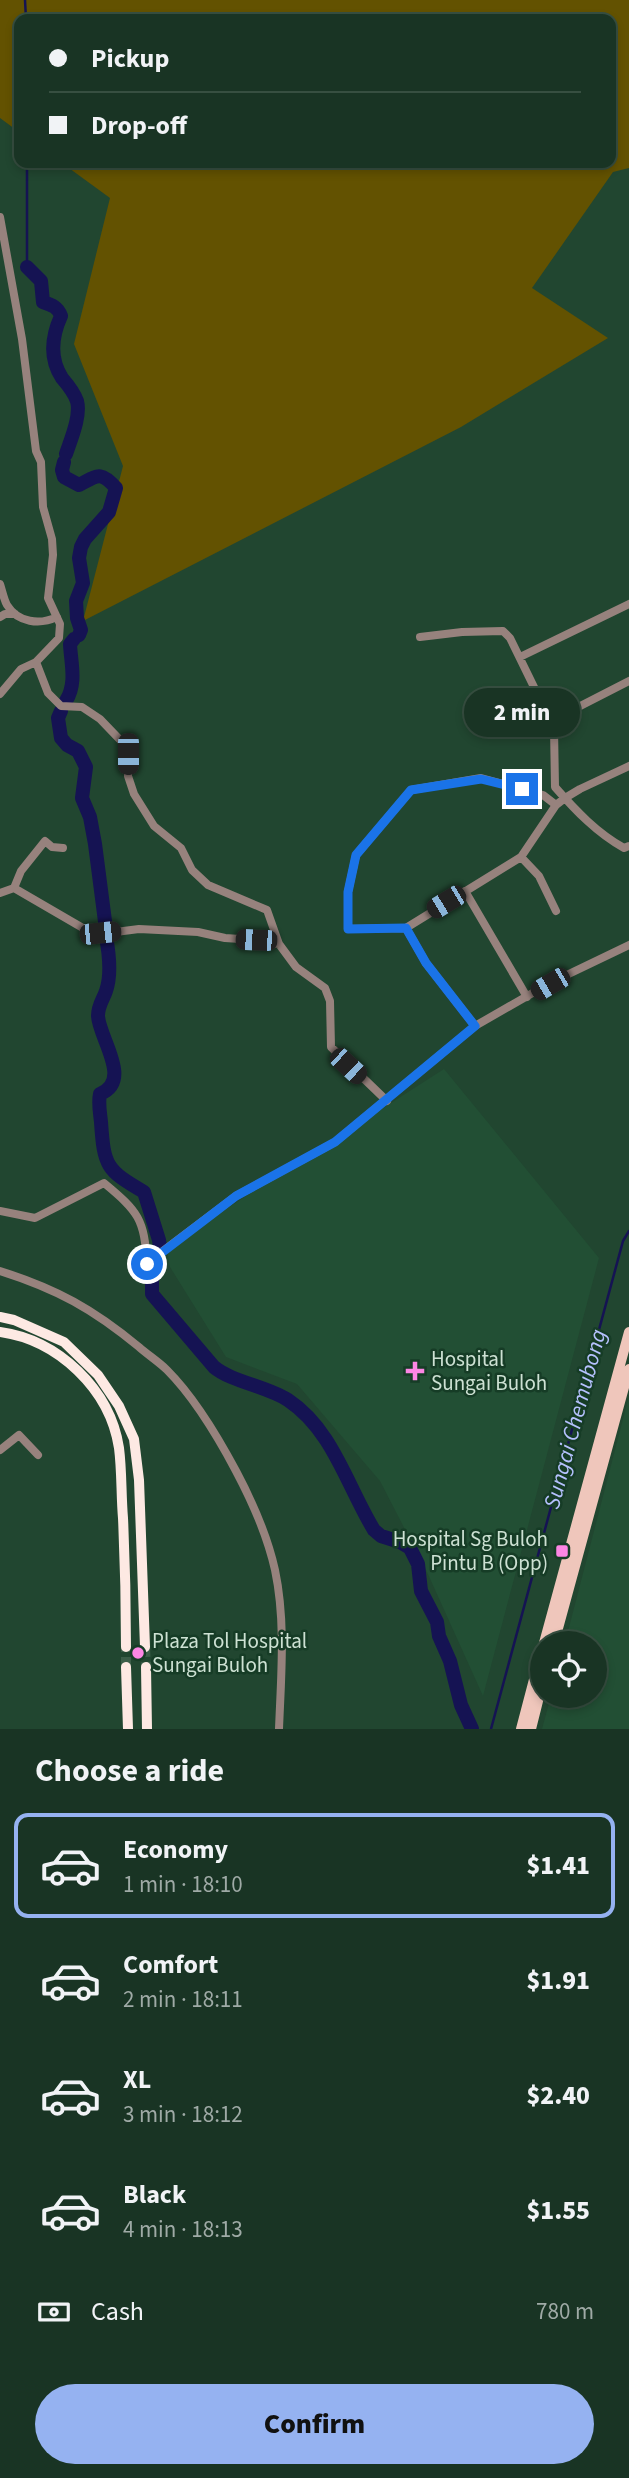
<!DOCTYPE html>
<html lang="en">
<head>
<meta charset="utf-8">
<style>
	:root { --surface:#193424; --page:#263f31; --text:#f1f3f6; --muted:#9faaa6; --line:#374f41; --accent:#95b2f1 }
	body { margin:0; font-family:"Source Sans 3",sans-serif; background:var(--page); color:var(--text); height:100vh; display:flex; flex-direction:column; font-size:26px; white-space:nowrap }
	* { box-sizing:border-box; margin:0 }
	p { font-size:23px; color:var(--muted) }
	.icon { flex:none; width:38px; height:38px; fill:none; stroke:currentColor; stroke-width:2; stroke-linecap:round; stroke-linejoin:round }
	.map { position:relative; height:1729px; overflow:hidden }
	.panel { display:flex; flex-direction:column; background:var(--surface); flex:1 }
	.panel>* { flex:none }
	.hud { position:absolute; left:14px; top:14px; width:602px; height:154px; border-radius:14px; box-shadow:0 4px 10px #0003,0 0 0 2px var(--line); display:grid; align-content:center; height:154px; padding:0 35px; background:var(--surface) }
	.controls { position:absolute; left:530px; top:1631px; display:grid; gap:14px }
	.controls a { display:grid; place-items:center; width:77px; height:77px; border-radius:50%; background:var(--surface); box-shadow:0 4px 10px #0003,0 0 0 2px var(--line); font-size:35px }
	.end { position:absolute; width:32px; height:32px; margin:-16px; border:9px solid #1a73e8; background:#fff; box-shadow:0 0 0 4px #fff }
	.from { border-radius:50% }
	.bubble { position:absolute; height:49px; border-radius:24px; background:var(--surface); box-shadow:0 4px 10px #0003,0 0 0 2px var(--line); font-size:23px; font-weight:800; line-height:49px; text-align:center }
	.car { position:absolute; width:21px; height:42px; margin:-21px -10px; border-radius:9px; box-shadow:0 0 5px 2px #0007; background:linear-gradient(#222 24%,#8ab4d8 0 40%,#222 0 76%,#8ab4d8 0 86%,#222 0) }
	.hud b { display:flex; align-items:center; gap:24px; height:66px; font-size:26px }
	.hud b+b { border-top:2px solid var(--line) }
	.hud i { width:18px; height:18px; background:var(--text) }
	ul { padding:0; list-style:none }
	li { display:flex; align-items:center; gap:21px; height:105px; margin:0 14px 10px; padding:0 21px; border:4px solid transparent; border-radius:14px }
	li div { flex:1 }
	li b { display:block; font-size:26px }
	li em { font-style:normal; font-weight:800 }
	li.current { border-color:var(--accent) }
	li>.icon { width:63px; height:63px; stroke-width:1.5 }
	h2 { padding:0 35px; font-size:32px; line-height:84px }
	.pay { display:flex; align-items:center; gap:18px; height:77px; padding:0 35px; font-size:26px }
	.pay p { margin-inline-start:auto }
	.cta { display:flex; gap:14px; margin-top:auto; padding:14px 35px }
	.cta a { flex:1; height:80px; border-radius:42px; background:var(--accent); color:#111; font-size:28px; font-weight:800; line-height:80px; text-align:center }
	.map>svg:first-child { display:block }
	.built { fill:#224f34 }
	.green { fill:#635201 }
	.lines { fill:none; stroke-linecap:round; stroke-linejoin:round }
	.stream { stroke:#151353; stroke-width:2.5 }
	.river { stroke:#151353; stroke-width:14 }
	.highway-tunnel { stroke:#3b5d48; stroke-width:10; stroke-dasharray:10 5; stroke-linecap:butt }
	.minor { stroke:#97827d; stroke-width:8 }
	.major { stroke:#efc6bb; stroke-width:10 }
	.highway { stroke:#fde9e3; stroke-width:10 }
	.route { stroke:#1a73e8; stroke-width:9 }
	.poi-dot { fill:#fc86e4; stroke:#163c26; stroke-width:2.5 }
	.labels { text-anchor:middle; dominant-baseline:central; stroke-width:5; stroke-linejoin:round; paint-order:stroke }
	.poi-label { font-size:21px; fill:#cde1d3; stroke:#163c26; text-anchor:start }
	.water-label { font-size:23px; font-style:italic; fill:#b5c1fd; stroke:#163c26 }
</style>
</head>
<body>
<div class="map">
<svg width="629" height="1729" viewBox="0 0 629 1729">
	<rect width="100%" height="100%" fill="#214630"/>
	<path class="built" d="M444,1069L599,1258L483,1696L427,1572L380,1481L297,1384L226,1357L170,1267L167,1251L201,1225Z
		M629,1396V1729H542L551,1696H595V1643H565Z"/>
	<path class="green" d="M0,0H629V168L613,172L532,288L608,338L461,427L83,621L123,466L74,344L110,198L62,163H611V19H19V132L0,118Z"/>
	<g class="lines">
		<path class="stream" d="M25,0L26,19
			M27,267V163
			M491,1729L623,1241L629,1231"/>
		<path class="river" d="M27,267L41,281L43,302C52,305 58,307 61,316C52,336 49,358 62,378C68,385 74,392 77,401C81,416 71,439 66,454
			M64,462L62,470L64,477L79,485C97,476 100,470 116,488L109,512L85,539L81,547L79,558L83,583L76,601L77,618L81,630L79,635
			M66,701C77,683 71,664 70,644L74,639
			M61,711L58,718L61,738L67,745L78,751L86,767L82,798L90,817L95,844L106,929
			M106,937C109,953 112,974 106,991C103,1000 98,1005 98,1016C99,1038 133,1081 100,1094C98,1103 100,1112 101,1122C104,1166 106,1170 144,1192L159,1240L160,1247L156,1253
			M152,1265V1294L214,1367C232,1382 266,1386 288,1400C333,1430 347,1486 374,1530L381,1536L400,1542L410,1548L418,1564L421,1591L437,1622L439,1636L450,1661L461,1705L472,1729"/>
		<path class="highway-tunnel" d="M145,1647L146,1667
			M126,1667V1647"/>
		<path class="minor" d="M0,217L22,339L36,451L41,462L43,507L52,539L53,555L48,598L60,624L59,638L36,662L48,693L61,706L82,707L100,719L124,744L128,754V776L134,794L154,826L181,848L192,870L208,885L267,910L279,944L296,967L325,988L330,1001L331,1047L387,1101
			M0,584C2,590 4,600 7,605C18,623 40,625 57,617
			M0,617L5,614H15
			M420,637L462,632L503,631L510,638L554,728L555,787C576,811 597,833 624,848L629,846
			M520,657L629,604
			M0,694L21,669L36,662
			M551,721L629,681
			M556,805L543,795L481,778L411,790L356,855L348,892V929L406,928L521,857L556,805L565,798L580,789L629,766
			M521,857L539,876L556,911
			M14,888L21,871L45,841L52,847L63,848
			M465,891L527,997
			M0,893L14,888L88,931L100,934L139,929L198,932L225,938L255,940L279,944
			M406,928L426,963L475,1026
			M0,1211L35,1218L104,1183C139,1212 144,1219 147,1263
			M147,1263L236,1196L335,1142L475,1026L550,983L629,945
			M0,1271C57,1289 93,1309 139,1347C148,1355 159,1362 167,1370C193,1396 219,1439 236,1471C253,1503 267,1534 275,1570C286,1622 281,1677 279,1729
			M0,1450L19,1435L38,1455"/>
		<path class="major" d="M544,1643L629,1332
			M554,1643L629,1369
			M521,1729L542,1649
			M531,1729L542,1685"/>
		<path class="highway" d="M0,1317L14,1320L64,1342L98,1375L119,1406L134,1439L139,1480L145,1647
			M0,1332C58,1340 110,1389 119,1448C122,1471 121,1495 123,1518C125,1561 126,1604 126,1647
			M126,1667L128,1729
			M146,1667L147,1729"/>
	</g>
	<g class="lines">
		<path class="route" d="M147,1264L236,1196L335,1142L475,1026L426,963L406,928L348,929V892L356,855L411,790L481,779L522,789"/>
	</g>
	<g class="poi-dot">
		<path d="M411.5 1360.5h7v7h7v7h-7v7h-7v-7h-7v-7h7z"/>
		<rect x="555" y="1544" width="14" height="14" rx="3.5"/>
		<circle cx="138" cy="1653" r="7"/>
	</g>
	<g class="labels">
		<g class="poi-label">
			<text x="431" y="1359">Hospital<tspan x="431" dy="24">Sungai Buloh</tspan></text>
			<text x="548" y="1539" text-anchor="end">Hospital Sg Buloh<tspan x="548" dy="24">Pintu B (Opp)</tspan></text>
			<text x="152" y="1641">Plaza Tol Hospital<tspan x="152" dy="24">Sungai Buloh</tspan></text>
		</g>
		<g class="water-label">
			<text transform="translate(575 1419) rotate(-75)">Sungai Chemubong</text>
		</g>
	</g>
</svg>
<div class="controls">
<a><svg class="icon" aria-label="locate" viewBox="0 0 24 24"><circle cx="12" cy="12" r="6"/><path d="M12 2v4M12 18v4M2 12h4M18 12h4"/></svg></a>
</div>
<i class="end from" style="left:147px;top:1264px"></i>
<i class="end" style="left:522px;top:789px"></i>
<div class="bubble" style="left:464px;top:688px;width:116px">2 min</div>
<i class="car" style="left:128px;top:754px;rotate:180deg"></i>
<i class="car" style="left:446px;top:902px;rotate:239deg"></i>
<i class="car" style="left:100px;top:933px;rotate:84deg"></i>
<i class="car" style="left:256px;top:940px;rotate:272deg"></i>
<i class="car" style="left:550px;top:984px;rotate:240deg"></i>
<i class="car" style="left:348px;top:1066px;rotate:133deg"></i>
<div class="hud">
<b><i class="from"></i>Pickup</b>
<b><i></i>Drop-off</b>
</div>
</div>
<section class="panel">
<h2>Choose a ride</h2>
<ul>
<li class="current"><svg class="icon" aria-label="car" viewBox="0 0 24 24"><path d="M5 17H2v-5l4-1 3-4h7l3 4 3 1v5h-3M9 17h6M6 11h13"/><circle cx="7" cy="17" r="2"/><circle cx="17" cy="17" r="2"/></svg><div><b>Economy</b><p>1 min · 18:10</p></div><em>$1.41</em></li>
<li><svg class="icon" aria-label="car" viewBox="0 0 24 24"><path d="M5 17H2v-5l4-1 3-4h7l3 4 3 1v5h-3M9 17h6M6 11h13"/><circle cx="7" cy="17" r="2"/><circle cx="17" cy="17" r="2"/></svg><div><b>Comfort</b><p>2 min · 18:11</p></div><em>$1.91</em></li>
<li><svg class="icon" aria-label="car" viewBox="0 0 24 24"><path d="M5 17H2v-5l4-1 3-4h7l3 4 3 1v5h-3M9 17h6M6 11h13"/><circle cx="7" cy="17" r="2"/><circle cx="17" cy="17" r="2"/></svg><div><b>XL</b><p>3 min · 18:12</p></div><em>$2.40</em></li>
<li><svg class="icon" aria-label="car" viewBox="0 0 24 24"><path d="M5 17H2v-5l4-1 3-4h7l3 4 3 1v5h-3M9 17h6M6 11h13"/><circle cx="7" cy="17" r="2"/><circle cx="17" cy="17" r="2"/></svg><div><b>Black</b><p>4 min · 18:13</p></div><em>$1.55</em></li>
</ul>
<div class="pay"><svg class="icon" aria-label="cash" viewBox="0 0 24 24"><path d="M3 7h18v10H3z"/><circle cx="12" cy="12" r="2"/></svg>Cash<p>780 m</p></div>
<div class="cta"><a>Confirm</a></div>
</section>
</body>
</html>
